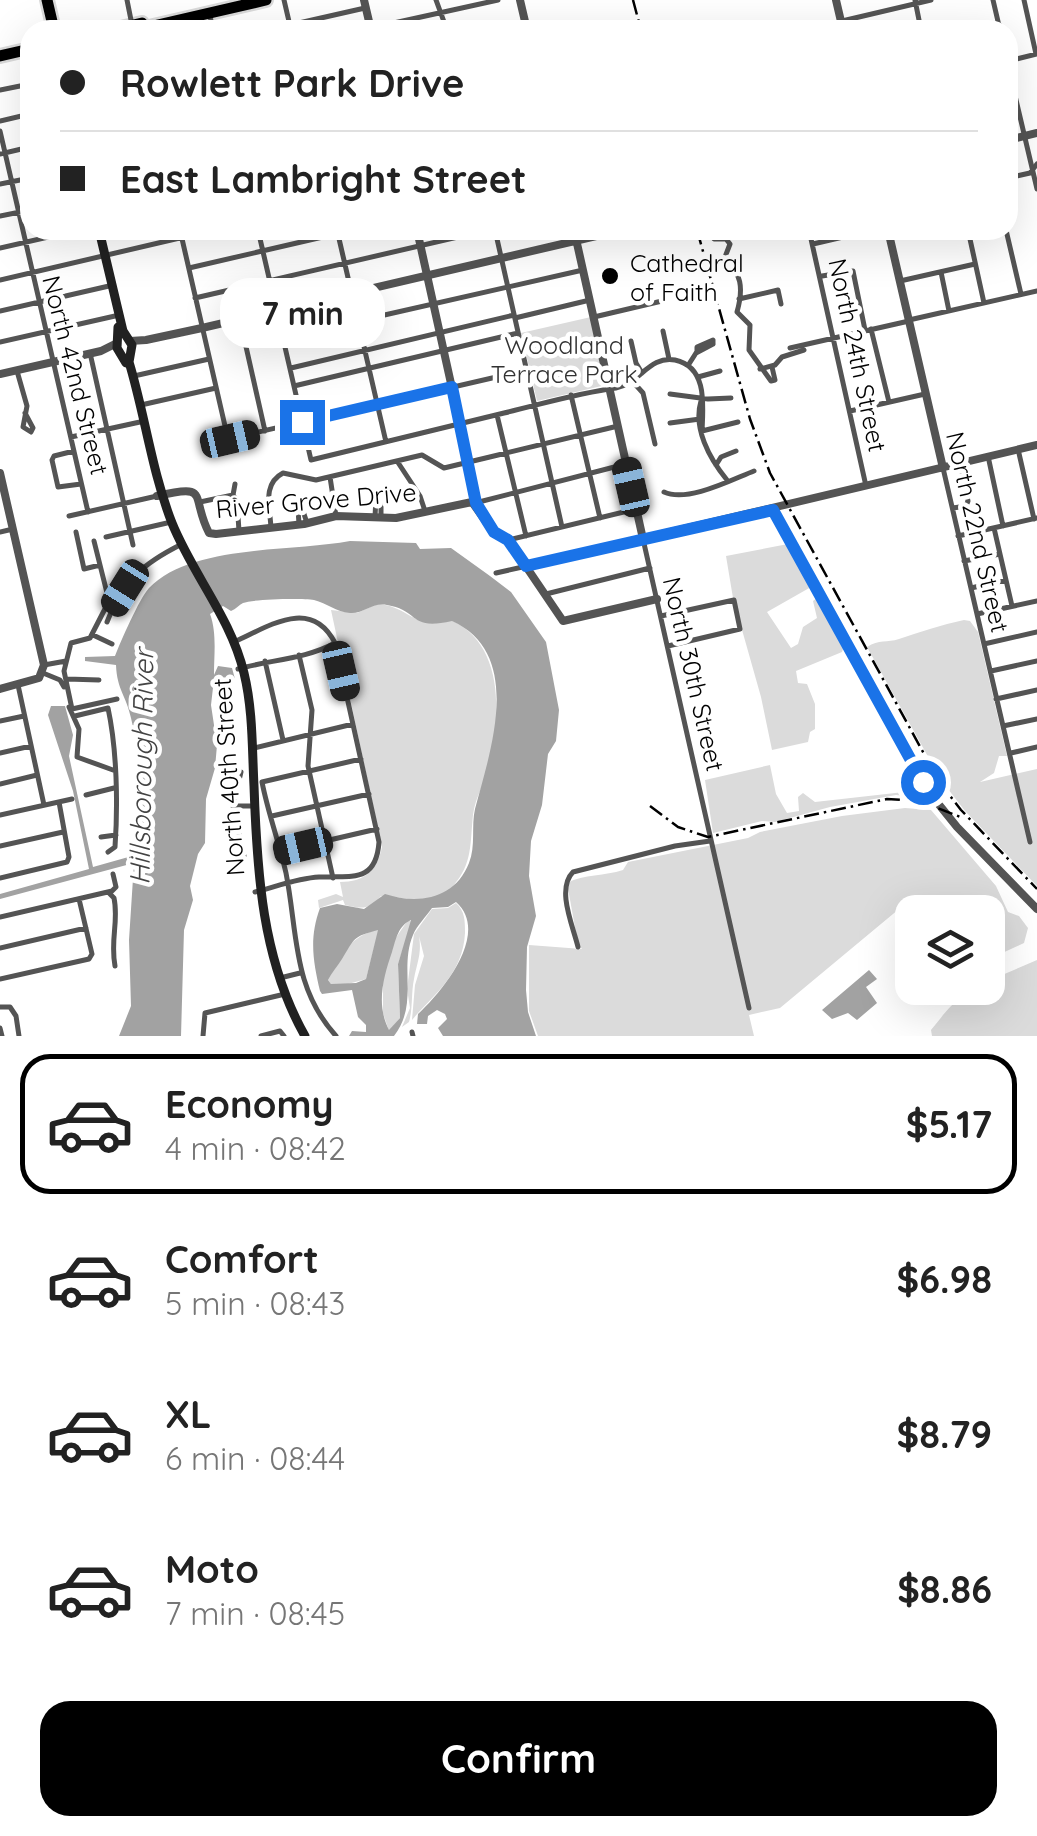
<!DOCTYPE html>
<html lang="en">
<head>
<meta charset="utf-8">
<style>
	:root { --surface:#fff; --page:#f6f6f6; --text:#222; --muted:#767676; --line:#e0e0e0; --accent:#000 }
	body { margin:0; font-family:Quicksand,sans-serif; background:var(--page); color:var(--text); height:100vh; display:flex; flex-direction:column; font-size:38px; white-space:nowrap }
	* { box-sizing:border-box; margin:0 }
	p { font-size:32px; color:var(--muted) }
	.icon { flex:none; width:55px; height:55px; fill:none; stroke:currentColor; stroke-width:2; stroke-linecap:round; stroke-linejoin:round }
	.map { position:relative; height:1036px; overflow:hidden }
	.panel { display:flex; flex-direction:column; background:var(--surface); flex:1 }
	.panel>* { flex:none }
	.guide { position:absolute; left:20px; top:20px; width:998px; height:220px; border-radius:30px; box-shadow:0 10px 40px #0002; display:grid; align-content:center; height:220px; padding:0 40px; background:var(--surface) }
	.fabs { position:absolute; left:895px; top:895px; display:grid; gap:20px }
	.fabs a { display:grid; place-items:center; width:110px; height:110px; border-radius:20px; background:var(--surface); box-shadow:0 10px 40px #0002; font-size:50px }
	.end { position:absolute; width:45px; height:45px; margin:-22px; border:12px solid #1a73e8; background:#fff; box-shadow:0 0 0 5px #fff }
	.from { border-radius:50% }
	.bubble { position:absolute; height:70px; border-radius:30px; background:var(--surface); box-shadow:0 10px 40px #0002; font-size:32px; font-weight:700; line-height:70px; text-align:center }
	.car { position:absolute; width:30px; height:60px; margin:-30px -15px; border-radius:12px; box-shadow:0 0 8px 2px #0007; background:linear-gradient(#222 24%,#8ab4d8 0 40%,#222 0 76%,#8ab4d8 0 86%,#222 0) }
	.guide b { display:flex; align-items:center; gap:35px; height:95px; font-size:38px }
	.guide b+b { border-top:2px solid var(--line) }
	.guide i { width:25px; height:25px; background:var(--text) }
	ul { padding:18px 0 0; list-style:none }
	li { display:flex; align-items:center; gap:30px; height:140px; margin:0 20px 15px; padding:0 20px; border:5px solid transparent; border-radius:30px }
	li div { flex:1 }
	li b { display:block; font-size:38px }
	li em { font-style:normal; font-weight:700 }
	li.selected { border-color:var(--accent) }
	li>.icon { width:90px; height:90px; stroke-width:1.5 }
	.button { display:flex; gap:20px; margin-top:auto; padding:20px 40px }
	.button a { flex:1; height:115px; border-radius:30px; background:var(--accent); color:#fff; font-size:40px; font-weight:700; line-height:115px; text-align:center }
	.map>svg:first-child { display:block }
	.green { fill:#dbdbdb }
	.water { fill:#a2a2a2; fill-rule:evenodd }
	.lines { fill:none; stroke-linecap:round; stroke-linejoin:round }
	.primary-casing { stroke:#dbdbdb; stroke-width:16 }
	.minor { stroke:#545454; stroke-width:5 }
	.tertiary { stroke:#545454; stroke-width:8 }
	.secondary { stroke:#212121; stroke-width:9 }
	.primary { stroke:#000; stroke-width:11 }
	.rail { stroke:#000; stroke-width:2.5; stroke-dasharray:15 5 2.5 5; stroke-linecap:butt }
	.route { stroke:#1a73e8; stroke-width:12 }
	.poi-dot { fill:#000; stroke:#fff; stroke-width:4 }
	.labels { text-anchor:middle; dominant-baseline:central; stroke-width:9; stroke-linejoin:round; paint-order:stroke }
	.poi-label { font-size:25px; fill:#000; stroke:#fff; text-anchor:start }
	.park-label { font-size:25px; fill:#323232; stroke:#fff }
	.street-label { font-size:25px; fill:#000; stroke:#fff }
	.water-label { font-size:28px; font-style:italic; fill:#434343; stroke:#fff }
</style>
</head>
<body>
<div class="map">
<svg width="1037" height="1036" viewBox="0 0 1037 1036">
	<rect width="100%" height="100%" fill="#fff"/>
	<path class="green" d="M591,317L606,385L537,401L521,333Z
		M788,544L811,587L767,612L791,648L798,644L803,627L817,618L813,601L817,598L844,646L842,652L796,671L798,683L807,684L815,704V729L810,732L808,742L772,750L761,697L733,598L726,556Z
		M377,604C411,606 414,632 451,620C505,645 500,715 490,764C486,781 475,797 473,815C470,842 473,864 453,886C434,908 405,897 381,896C369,910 362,909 345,905L343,900L319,908L318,900L336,894L343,897L340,882C364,882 377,871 382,847L331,610L357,613Z
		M964,620L970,621L978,632L1007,756H999L994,773L980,782L1037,769V886L965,811L941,780L867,647C879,639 887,643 899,639C920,632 941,625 964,620Z
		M770,765L776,794L787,813L799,811L798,797L803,793L815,802L913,791L924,798L896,795L830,807L775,822L762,821L713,833L705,780Z
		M905,808L931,810L996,886L1008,912L1019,916L1028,928L1024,943L998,955L988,938V912H952L935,908L916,912L905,904L780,1008L749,1015L754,1036H538L529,1011V945L582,949L578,944L567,883C584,874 605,876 623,870L628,862L748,838L760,832L842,816Z
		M456,903C465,911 465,921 465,933C463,974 434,994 412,1020L415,985L424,956L419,936C422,954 417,962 414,979C411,993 413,1008 409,1022L402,1027L410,1008L407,989L414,934L432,909L448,908Z
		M408,920L412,922L398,964L400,1018L389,1031L383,1013V971L395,939Z
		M379,929L366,979L348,984H331L328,980C342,953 349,937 379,929Z
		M1037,960V1036H932L931,1030C947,1011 961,988 988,988V981Z"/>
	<path class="water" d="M350,541L416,543L420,549L451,548L490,576L511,592L546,642L559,710L556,741L548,754L542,805L531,841L529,876L536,916L527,947L526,990L528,1012L536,1036H443L438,1028L447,1019L445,1014L437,1010L428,1016L427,1024H417L418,1014C442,992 491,933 456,902L448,907L432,908C426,917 417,925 413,935C399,968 419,1004 394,1036H349L352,1031L366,1032V1025L358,1017L352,990L322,994L320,991C313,961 309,938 320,908L337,904L364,909L385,894C418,905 455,899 469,863C476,846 471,826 475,809C490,752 525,654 452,621C408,631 420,610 387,605C372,602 364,614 350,613C336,612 327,603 314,600C302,598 253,599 243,603C239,605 236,609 231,611L223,606L210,614C217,633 214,654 214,675L218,666L232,668L235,679L230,688L220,689L214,679L211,705L217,745L215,768L206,799L205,843L198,854L190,886L193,900L184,930L181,1036H119L131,1006L129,940L134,863L0,899V894L89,869L73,791L48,715L51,706H65L73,735L69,756L93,867L132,856L134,863C135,815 143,764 131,718C126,695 117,690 116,665L85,661V657L115,656C121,641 139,599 149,588C191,544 293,552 350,541ZM411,920L398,964L400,1018L389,1030C376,1005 383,978 392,952C396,939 398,926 411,920ZM378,930L366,979L356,983L331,984L328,980C332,972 337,967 342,959C355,938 352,937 378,930Z
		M869,970L877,979L866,987L877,1003L857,1020L848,1013L832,1019L822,1010Z"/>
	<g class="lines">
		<defs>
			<path id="primary" d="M47,0L54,30
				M112,30L142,23
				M136,30L266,0
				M0,56L30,49"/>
		</defs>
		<use href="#primary" class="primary-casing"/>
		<path class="minor" d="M127,0L132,25
			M284,0L291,30
			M436,0L447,30
			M915,0L921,30
			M993,0L1000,30
			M1024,0L1036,54
			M210,16L213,30
			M842,21L931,0
			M371,28L498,0
			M268,30L365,8
			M818,30L842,26
			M974,30L999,24
			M1008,61L1037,54
			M1008,66L1037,189
			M0,90L30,84
			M0,121L30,114
			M0,131L88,512
			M0,154L30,147
			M1008,178L1030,173L1037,164
			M0,184L30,178
			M0,216L30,210
			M180,230L228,439L527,370
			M258,230L311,460C375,444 440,429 504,413C542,404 578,393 616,388C639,384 650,355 675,360C708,367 703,406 702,431
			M337,230L386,442
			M495,230L562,527
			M710,230L714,239H726L730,244L725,257C741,274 744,287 737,312L750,325L749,350L771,381L775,380L772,367
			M809,230L866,486
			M968,230L984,303
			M1006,230L1021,294
			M813,244L873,230
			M0,248L79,230
			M189,268L353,230
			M941,272L949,311
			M822,276L853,271L865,330
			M0,280L214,230
			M900,281L975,264
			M195,298L488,230
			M739,299L778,290L781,304
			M0,311L109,286
			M594,317L662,301
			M515,318L590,300
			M240,320L265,431
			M909,320L1037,291
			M358,321L583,270
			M871,329L889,402
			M663,331L669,359
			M631,341L636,363L642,373
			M0,342L115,316
			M790,348L909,321
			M697,352V347L713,340V344
			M90,353L133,545
			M689,364L696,353L713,344
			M291,368L514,315
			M760,369L775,365L782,357L804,350
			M17,371L27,406L23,427L31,432L33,428L25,413
			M134,376L209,359
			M698,377L720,371
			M634,383L643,393L655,444
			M294,386L518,333
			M670,394L708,399L731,398
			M571,395L600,518
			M701,401C693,428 709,458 727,480
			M141,405L216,388
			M850,411L925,394
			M497,415L526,536
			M670,423L700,419
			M702,431L738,422
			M71,437L140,422
			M1018,449L1034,519
			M74,451L54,456L52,460L58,487L81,484
			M988,456L1003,526
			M397,461L420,496L425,511
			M716,465L721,457L736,451
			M943,468L1030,842
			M330,477L336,516
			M664,492C688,503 733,479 754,471
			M233,495L235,484
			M200,502L233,495L237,501L239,531
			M475,503L626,464
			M953,508L966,506L968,501L960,463
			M69,516L157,496
			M375,517L376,497L381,499V516
			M299,524L298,509L302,508L307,523
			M271,528C270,507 262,484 283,473L316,480L422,455L444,468L618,426
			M994,528L1012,606
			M0,532L13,529
			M76,532L84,569L100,565
			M958,536L1037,518
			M106,537L167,523
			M643,539L749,1008
			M508,540L636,509
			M94,541L109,601L90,638L71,643L64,671L72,709L117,699
			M964,561L1000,554
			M496,573L527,566
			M971,588L1006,580
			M546,594L650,568
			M977,614L1037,601
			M661,616L734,600L740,629L668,646
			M107,622C124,580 142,564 182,544
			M93,635L112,644
			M234,642C268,627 311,596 335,643L379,842C376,885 349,875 319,877C298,878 275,887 255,892
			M984,644L1037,632
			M299,655L312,710L308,766L333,878
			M265,661L283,740
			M44,665L66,661
			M238,669C269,660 306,659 335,643
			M991,671L1037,661
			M43,673L60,680L64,687
			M67,679L99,680
			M18,685L44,805
			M996,699L1037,690
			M69,707L79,729L77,757L113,770
			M75,716L108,708C117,750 118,804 115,847L108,852
			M0,721L24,716
			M1003,726L1037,719
			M254,748L353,724
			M0,753L31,746
			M1011,753L1037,747
			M241,772L233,806L244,856
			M262,782C268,813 279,842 286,873C298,934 292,987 336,1036
			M262,782L361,759
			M0,784L37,775
			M86,795L114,788
			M233,806H254
			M0,815L72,799
			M272,816L369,794
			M101,837L116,835
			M0,846L63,832
			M282,851L377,829
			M0,878L67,862L69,857L59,802
			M110,894L114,898C119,921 110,940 115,966
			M0,917L112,891L116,887L113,874
			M578,947C573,926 556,889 573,872L675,846L710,841
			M0,948L86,928
			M280,978L300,973
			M0,979L89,959L92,954L79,899
			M0,1007H10L16,1016L19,1036
			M0,1028L2,1036
			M412,1032L413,1036
			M203,1036L205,1013L285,994
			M261,1036L280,1031L284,1036"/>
		<path class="tertiary" d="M364,0L371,30
			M520,0L527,30
			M836,0L843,30
			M1008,140L1037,133
			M417,230L477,501
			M574,230L643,539
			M888,230L943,468
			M130,341L146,340L202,328L622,230
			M0,374L101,351L117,343
			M0,473L44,665L39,678L0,689
			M157,496C211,483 190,496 209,533L216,534L304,524L336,516L396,518L472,502L494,533L508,540L563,621L657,599
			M773,510L932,796L957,827L1037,909
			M527,566L1037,445"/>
		<path class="secondary" d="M99,230L123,331L132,345L129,362C145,415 152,472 172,523C193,575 231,618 244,673C253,710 252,748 254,786C257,872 262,960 305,1036
			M118,327L117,348L126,363"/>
		<use href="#primary" class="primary"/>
		<path class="rail" d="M633,0L641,30
			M697,230L750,419L770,473L940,783L961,810L1037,889
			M650,806L678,827L708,837L887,799L920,801L963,818"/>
	</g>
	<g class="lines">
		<path class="route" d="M302,422L452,387L476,503L494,532L508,540L526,566L773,510L923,782"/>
	</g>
	<circle class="poi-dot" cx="610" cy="276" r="10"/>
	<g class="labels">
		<g class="poi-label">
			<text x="630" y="262">Cathedral<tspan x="630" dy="29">of Faith</tspan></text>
		</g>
		<g class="park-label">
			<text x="564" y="344">Woodland<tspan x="564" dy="29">Terrace Park</tspan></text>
		</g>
		<g class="street-label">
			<text transform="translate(858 355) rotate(78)">North 24th Street</text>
			<text transform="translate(76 375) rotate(76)">North 42nd Street</text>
			<text transform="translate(316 500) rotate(-5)">River Grove Drive</text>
			<text transform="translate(978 532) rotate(77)">North 22nd Street</text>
			<text transform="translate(694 674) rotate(77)">North 30th Street</text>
			<text transform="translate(228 777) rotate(-94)">North 40th Street</text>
		</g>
		<g class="water-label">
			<text transform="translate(141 767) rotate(-89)">Hillsborough River</text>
		</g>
	</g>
</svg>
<div class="fabs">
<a><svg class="icon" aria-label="layers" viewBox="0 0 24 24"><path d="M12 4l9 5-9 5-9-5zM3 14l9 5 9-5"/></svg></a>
</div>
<i class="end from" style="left:923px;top:782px"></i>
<i class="end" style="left:302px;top:422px"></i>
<div class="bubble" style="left:220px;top:278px;width:165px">7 min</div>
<i class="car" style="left:230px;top:439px;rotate:77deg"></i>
<i class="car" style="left:631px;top:487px;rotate:347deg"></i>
<i class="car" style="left:125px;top:588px;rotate:212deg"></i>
<i class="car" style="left:341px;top:671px;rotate:167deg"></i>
<i class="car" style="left:303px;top:846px;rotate:257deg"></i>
<div class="guide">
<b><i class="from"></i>Rowlett Park Drive</b>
<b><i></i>East Lambright Street</b>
</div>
</div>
<section class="panel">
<ul>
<li class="selected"><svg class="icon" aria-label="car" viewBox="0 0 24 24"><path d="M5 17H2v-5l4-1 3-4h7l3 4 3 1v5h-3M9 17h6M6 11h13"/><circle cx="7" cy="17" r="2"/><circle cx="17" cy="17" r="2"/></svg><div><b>Economy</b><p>4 min · 08:42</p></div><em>$5.17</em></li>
<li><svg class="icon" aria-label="car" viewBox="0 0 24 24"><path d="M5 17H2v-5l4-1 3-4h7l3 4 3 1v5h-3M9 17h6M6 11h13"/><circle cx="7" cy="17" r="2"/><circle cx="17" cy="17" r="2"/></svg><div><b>Comfort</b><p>5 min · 08:43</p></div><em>$6.98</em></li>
<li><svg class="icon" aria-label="car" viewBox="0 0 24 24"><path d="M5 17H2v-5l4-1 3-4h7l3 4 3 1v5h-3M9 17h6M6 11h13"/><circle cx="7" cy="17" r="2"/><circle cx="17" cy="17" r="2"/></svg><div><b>XL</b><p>6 min · 08:44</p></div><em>$8.79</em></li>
<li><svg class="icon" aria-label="car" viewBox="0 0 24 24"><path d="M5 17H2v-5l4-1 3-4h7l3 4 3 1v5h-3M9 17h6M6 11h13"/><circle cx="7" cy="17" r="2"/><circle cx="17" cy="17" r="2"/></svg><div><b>Moto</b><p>7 min · 08:45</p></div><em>$8.86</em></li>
</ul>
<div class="button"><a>Confirm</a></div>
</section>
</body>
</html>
